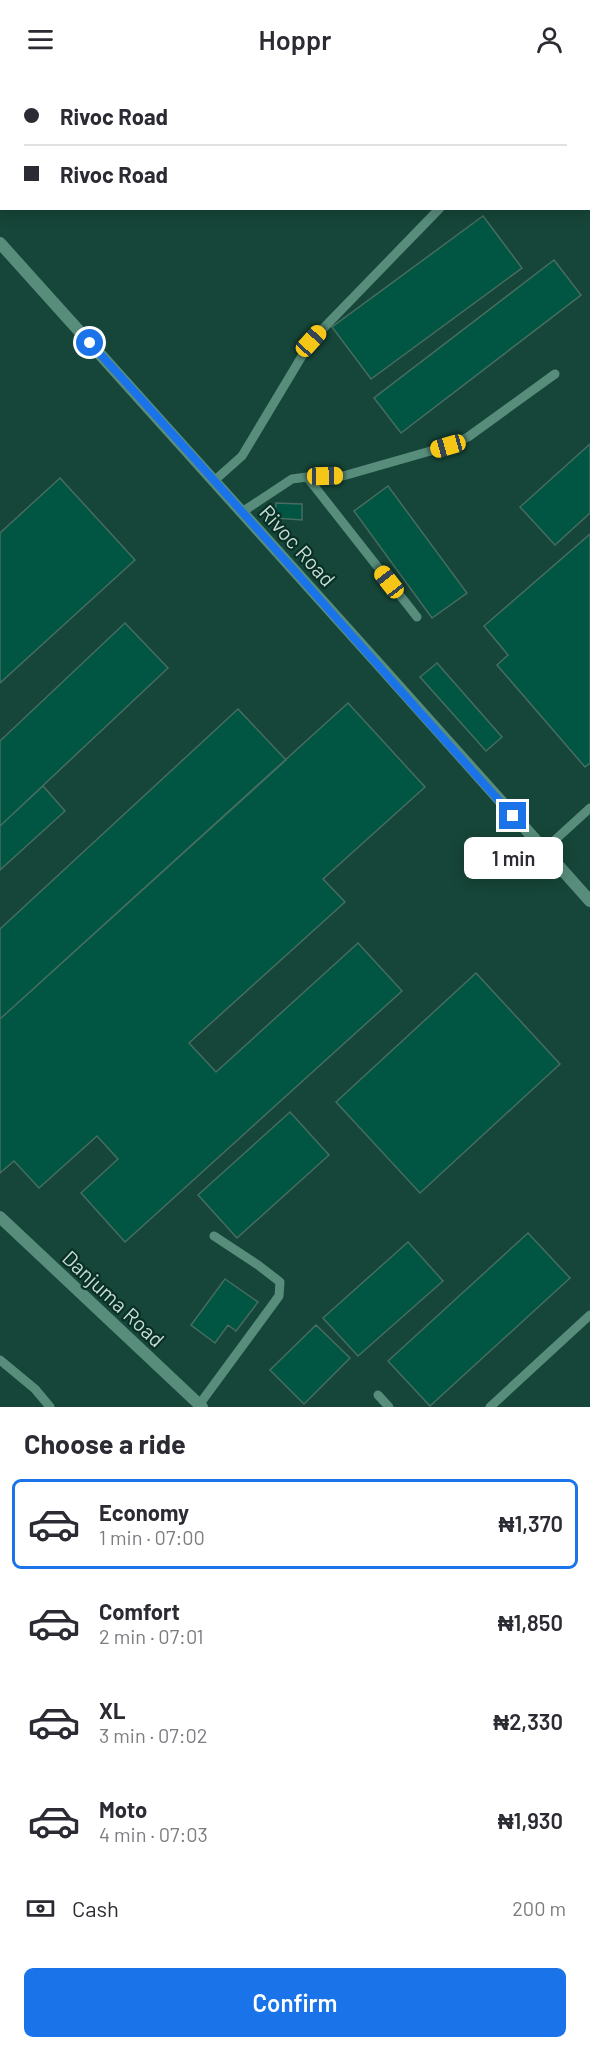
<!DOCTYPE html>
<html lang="en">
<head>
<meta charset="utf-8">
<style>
	:root { --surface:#fff; --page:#f2f2f3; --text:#2b2b33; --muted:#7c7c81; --line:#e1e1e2; --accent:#1a73e8 }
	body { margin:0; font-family:Barlow,sans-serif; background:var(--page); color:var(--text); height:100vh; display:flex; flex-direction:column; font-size:22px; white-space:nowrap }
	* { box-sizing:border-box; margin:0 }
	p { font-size:20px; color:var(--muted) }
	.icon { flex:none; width:33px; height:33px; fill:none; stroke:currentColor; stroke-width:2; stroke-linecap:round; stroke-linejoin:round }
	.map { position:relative; height:1329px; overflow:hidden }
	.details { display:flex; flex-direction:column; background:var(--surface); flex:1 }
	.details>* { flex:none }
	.top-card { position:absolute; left:0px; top:0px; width:591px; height:132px; box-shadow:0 3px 15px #0003; display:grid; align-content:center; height:132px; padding:0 24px; background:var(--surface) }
	.end { position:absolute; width:27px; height:27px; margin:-14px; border:8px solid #1a73e8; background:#fff; box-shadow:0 0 0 3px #fff }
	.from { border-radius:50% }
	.bubble { position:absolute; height:42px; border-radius:9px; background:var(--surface); box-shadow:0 3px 15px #0003; font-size:20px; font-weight:600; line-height:42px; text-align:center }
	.car { position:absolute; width:18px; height:36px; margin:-18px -9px; border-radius:8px; box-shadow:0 0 4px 2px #0007; background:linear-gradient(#f5c518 24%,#345 0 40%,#f5c518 0 76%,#345 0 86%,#f5c518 0) }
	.top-card b { display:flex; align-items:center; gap:21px; height:57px; font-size:22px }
	.top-card b+b { border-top:2px solid var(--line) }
	.top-card i { width:15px; height:15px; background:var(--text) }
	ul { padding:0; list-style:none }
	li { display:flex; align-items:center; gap:18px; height:90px; margin:0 12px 9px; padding:0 12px; border:3px solid transparent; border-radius:9px }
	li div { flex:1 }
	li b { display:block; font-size:22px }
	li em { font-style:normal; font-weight:600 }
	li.selected { border-color:var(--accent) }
	li>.icon { width:54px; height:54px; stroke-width:1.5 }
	h2 { padding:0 24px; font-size:27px; line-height:72px }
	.pay { display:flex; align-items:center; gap:15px; height:66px; padding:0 24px; font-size:22px }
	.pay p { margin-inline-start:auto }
	.cta { display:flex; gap:12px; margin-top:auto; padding:12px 24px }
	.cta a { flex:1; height:69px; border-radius:9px; background:var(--accent); color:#fff; font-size:24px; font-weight:600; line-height:69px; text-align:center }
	header { display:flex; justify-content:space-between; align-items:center; height:78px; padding:0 24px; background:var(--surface); font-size:27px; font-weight:600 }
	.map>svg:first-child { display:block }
	.built { fill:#164639; fill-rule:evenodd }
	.building { fill:#005643; stroke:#476c60; stroke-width:1.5 }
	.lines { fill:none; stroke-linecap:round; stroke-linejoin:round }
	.lane { stroke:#588d7c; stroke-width:9 }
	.street { stroke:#588d7c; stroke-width:12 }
	.route { stroke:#1a73e8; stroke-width:8 }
	.labels { text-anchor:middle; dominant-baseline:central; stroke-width:4.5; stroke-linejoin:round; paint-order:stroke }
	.street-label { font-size:21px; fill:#c8dcd5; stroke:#083025 }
</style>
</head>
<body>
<header><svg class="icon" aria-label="menu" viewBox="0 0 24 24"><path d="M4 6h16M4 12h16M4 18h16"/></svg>Hoppr<svg class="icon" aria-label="person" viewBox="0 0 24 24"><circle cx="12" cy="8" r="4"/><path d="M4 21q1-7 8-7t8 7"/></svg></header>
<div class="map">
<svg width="590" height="1329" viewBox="0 0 590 1329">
	<rect width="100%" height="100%" fill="#143a2f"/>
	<path class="built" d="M0,0H590V1329H0ZM2,2H590V130H2Z"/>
	<path class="building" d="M80,0H330L332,2H78Z
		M483,138L522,190L371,301L332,249Z
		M554,182L581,217L401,355L374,320Z
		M590,366V435L555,467L520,429Z
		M60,400L135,482L0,605V455Z
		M388,408L467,515L432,540L354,433Z
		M276,425L302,426V442L275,440Z
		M590,456V685L585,689L497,587L508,577L484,548Z
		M125,545L168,590L0,748V663Z
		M437,585L502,659L486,673L420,599Z
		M348,625L425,709L323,801L345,824L189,965L216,994L358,865L402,913L125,1164L81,1115L118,1081L97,1058L39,1110L14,1083L0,1095V941Z
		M238,631L286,682L0,941V851Z
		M43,708L65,733L0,792V748Z
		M476,895L560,986L420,1115L336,1024Z
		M290,1034L329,1077L237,1160L198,1117Z
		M528,1155L570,1200L430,1328L388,1283Z
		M408,1164L443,1203L358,1278L323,1240Z
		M225,1201L258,1224L236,1253L228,1247L215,1265L191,1247Z
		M316,1247L350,1280L304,1326L270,1292Z"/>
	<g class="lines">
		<path class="lane" d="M56,2V0
			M0,53L2,51
			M307,399L417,539
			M215,402L242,378L311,263L440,130
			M242,434L292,401L307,399L343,398L448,368L468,359L555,296
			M544,772L590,730
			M0,1282L35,1311L50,1329
			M378,1317L389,1329
			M199,1327L279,1218L280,1204L258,1187L214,1158
			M490,1329L590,1237"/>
		<path class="street" d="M0,165C198,384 394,603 590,823
			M0,1139L202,1329"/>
	</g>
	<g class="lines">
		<path class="route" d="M90,265C233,421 371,581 513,738"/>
	</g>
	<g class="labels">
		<g class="street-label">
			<text transform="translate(298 467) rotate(48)">Rivoc Road</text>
			<text transform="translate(114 1220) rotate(43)">Danjuma Road</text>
		</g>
	</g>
</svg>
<i class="end from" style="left:90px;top:265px"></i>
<i class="end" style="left:513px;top:738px"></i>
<div class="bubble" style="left:464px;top:759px;width:99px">1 min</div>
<i class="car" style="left:311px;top:263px;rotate:42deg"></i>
<i class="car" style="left:448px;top:368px;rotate:254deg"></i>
<i class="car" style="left:325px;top:398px;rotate:89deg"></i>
<i class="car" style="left:389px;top:504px;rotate:322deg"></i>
<div class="top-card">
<b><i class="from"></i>Rivoc Road</b>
<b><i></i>Rivoc Road</b>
</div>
</div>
<section class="details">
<h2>Choose a ride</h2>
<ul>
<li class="selected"><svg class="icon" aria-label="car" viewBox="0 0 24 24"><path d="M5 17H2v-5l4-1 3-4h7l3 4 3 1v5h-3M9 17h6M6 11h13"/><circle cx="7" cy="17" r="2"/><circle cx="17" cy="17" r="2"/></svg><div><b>Economy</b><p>1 min · 07:00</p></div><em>₦1,370</em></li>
<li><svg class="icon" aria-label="car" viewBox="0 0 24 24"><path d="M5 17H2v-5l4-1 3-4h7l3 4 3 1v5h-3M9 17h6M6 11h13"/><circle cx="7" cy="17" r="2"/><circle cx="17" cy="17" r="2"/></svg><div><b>Comfort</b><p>2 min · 07:01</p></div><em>₦1,850</em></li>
<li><svg class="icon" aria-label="car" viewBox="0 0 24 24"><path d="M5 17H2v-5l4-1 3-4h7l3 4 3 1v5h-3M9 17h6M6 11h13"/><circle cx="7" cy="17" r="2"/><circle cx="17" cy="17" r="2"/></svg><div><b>XL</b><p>3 min · 07:02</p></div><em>₦2,330</em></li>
<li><svg class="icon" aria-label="car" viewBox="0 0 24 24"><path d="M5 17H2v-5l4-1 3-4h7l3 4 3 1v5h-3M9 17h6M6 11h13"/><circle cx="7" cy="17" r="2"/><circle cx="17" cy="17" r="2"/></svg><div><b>Moto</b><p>4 min · 07:03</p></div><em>₦1,930</em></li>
</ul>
<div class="pay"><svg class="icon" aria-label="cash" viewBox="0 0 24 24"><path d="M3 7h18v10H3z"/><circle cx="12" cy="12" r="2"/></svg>Cash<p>200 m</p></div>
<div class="cta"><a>Confirm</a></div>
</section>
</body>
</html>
